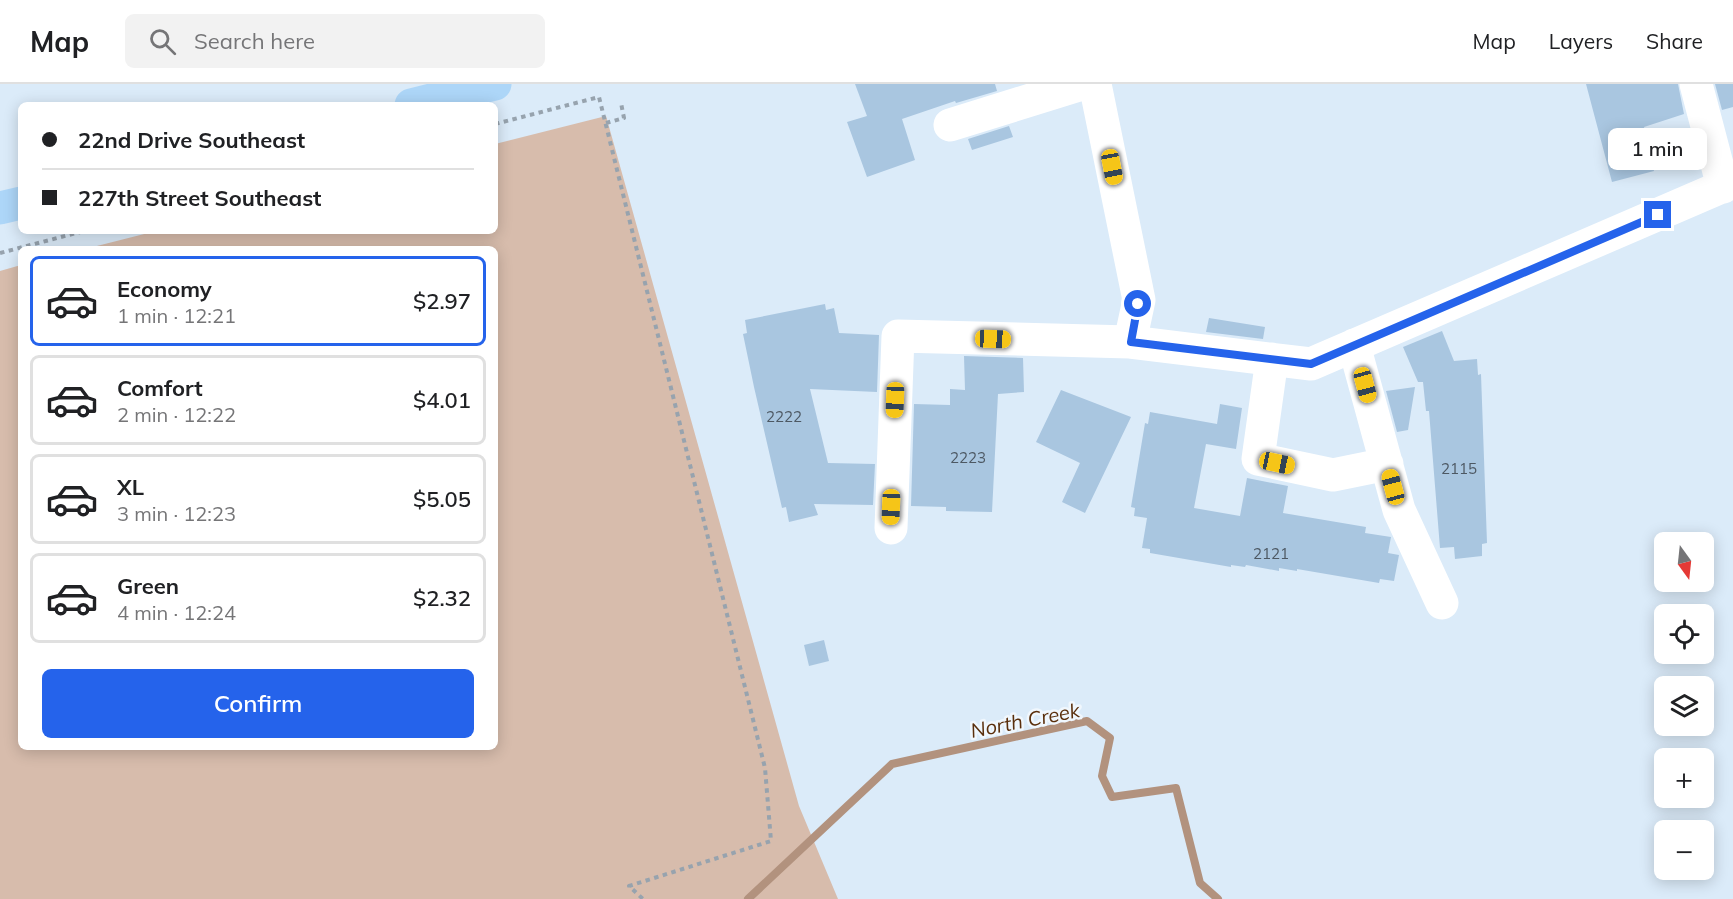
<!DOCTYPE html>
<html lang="en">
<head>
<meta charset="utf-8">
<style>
	:root { --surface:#fff; --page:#f2f2f2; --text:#202124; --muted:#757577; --line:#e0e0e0; --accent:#2563eb }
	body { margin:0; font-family:Mulish,sans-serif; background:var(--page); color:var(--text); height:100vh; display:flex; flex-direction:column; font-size:22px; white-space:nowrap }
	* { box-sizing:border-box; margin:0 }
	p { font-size:20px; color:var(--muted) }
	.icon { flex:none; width:33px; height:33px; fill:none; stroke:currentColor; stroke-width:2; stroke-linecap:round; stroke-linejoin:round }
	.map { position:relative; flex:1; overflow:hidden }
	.side { position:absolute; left:18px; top:162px; width:480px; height:504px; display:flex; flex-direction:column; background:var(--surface); border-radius:9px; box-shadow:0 3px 15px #0003 }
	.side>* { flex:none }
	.top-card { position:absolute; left:18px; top:18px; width:480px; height:132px; border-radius:9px; box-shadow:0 3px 15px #0003; display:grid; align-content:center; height:132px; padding:0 24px; background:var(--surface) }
	.needle { width:39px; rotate:165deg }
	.fabs { position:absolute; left:1654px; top:448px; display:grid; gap:12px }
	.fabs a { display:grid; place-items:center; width:60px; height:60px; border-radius:9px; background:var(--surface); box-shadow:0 3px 15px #0003; font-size:30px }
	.end { position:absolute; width:27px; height:27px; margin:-14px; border:8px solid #2563eb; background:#fff; box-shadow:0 0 0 3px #fff }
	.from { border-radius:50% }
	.bubble { position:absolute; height:42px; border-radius:9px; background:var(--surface); box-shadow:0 3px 15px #0003; font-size:20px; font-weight:600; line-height:42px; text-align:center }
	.car { position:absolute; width:18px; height:36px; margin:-18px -9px; border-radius:8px; box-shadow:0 0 4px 2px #0007; background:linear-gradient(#f5c518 24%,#345 0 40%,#f5c518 0 76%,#345 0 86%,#f5c518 0) }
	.top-card b { display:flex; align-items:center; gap:21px; height:57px; font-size:22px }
	.top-card b+b { border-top:2px solid var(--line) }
	.top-card i { width:15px; height:15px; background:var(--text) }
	ul { padding:10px 0 0; list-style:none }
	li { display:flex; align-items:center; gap:18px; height:90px; margin:0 12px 9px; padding:0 12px; border:3px solid var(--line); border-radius:9px }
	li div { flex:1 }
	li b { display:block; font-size:22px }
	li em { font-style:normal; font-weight:600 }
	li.active { border-color:var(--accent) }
	li>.icon { width:54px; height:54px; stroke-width:1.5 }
	.cta { display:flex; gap:12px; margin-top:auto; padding:12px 24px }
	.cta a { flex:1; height:69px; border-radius:9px; background:var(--accent); color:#fff; font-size:24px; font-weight:600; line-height:69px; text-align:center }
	header { display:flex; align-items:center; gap:36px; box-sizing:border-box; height:84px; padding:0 30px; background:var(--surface); border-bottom:2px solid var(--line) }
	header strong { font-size:28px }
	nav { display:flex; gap:33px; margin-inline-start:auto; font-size:21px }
	.search { width:420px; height:54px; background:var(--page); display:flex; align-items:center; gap:15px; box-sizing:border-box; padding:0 21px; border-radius:9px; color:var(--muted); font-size:22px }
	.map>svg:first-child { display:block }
	.green { fill:#d7bcac }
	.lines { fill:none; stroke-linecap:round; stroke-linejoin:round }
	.stream { stroke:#b2927e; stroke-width:8 }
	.building { fill:#a9c6e0 }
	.path { stroke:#97a3ae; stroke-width:4; stroke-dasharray:4.5 4.5; stroke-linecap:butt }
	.minor { stroke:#fff; stroke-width:33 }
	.major { stroke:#add6f8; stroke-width:33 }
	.route { stroke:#2563eb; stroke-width:8 }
	.labels { text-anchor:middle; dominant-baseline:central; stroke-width:5; stroke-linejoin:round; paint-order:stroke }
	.number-label { font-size:15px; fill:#4d5863 }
	.water-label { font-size:20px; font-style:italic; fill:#5a2f0c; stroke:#f0f7fd }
</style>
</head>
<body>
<header>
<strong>Map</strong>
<div class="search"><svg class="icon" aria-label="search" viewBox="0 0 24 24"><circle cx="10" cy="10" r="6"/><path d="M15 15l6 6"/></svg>Search here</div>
<nav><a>Map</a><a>Layers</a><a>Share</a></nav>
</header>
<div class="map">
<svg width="1733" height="815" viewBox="0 0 1733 815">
	<rect width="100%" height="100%" fill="#dbebf9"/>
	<path class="green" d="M606,32L799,722L838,815H0V187L21,181V663H495V165H85L156,147H495V60Z"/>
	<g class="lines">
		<path class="stream" d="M748,815L892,680L1087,637L1110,654L1102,692L1112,713L1176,704L1200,799L1218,815"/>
	</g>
	<path class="building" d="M855,0H995L997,7L956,19L955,17L902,35L915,76L867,93L847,38L867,32Z
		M1586,0H1678L1684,30L1644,43L1654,87L1612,98Z
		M1715,0H1733V23L1722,26Z
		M1009,42L1013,53L972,66L968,55Z
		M825,220L826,226L834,224L839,249L879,251L877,308L810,305L828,379L875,380L873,421L814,420L818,431L789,438L786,423L782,424L754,303L743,250L747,249L745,236Z
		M1209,234L1265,243L1263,255L1206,248Z
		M1442,247L1454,277L1477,275L1478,291L1481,290L1487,459L1482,460V472L1455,475L1454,463L1440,464L1429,327H1426L1423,298H1418L1403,263Z
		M964,272L1023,274L1024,308L998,310L992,428L946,427V423L911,422L914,320L950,321V305L965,306Z
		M1415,303L1408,346L1397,348L1386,307Z
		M1061,306L1131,333L1085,429L1062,418L1080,379L1036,358Z
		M1220,320L1242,324L1236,365L1206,360L1194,424L1240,432L1247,394L1288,402L1283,429L1366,443L1365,449L1391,453L1388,469L1399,471L1394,497L1380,495L1379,499L1297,485V487L1279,484V487L1246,481L1245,483L1231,481V483L1150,469V465L1142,464L1147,434L1134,432L1135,424L1131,423L1145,339L1148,340L1150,328L1217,340Z
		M824,556L829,577L809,582L804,561Z"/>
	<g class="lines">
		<path class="path" d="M606,39L624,34L621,19
			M495,40L599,13L765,684L771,757L629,802L643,815
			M0,169L84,147"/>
		<path class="minor" d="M1095,0L1139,216L1130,258
			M1696,0L1723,103
			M950,41L1082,0
			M1354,261L1399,426L1442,519
			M1272,275L1258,375L1333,391L1387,380
			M891,444L898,252L1130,258L1311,280L1733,98"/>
		<path class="major" d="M411,21L495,0
			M0,124L21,119"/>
	</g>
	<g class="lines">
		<path class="route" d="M1138,220L1131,258L1311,280L1658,131"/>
	</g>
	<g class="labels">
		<g class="number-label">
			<text x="784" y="332">2222</text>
			<text x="968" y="373">2223</text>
			<text x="1459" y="384">2115</text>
			<text x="1271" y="469">2121</text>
		</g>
		<g class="water-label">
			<text transform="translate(1025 636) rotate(-11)">North Creek</text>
		</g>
	</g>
</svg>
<div class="fabs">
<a><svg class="needle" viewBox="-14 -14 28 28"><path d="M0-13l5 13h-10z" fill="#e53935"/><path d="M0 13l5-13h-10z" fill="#757577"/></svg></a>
<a><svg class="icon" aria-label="locate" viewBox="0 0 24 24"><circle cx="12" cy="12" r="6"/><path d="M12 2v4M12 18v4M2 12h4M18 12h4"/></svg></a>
<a><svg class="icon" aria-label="layers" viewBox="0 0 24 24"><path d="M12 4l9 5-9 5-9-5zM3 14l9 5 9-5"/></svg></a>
<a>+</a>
<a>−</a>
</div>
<i class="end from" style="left:1138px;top:220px"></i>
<i class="end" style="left:1658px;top:131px"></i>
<div class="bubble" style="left:1608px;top:44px;width:99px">1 min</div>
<i class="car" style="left:1112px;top:83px;rotate:169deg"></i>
<i class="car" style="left:993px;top:255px;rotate:92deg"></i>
<i class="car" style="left:1365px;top:301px;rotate:165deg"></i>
<i class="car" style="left:895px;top:316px;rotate:182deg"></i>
<i class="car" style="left:1277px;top:379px;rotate:102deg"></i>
<i class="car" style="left:1393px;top:403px;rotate:345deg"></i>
<i class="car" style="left:891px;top:423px;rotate:182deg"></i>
<div class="top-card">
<b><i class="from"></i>22nd Drive Southeast</b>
<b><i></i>227th Street Southeast</b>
</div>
<section class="side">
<ul>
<li class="active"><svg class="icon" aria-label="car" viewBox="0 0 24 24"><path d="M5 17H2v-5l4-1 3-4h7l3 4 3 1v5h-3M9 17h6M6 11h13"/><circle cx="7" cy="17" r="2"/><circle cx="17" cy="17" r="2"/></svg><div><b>Economy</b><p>1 min · 12:21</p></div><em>$2.97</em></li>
<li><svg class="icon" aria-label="car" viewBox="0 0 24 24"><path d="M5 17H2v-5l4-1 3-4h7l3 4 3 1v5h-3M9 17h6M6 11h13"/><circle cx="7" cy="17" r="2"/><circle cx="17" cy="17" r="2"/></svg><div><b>Comfort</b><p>2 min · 12:22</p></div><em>$4.01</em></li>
<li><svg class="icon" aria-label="car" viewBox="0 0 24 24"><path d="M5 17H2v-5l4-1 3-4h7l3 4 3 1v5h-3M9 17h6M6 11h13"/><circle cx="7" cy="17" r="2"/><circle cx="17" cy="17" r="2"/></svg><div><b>XL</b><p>3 min · 12:23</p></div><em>$5.05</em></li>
<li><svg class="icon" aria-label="car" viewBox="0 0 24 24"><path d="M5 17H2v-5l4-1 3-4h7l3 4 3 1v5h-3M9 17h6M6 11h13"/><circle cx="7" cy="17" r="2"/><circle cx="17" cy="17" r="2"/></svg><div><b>Green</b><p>4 min · 12:24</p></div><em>$2.32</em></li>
</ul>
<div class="cta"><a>Confirm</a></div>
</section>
</div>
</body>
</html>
